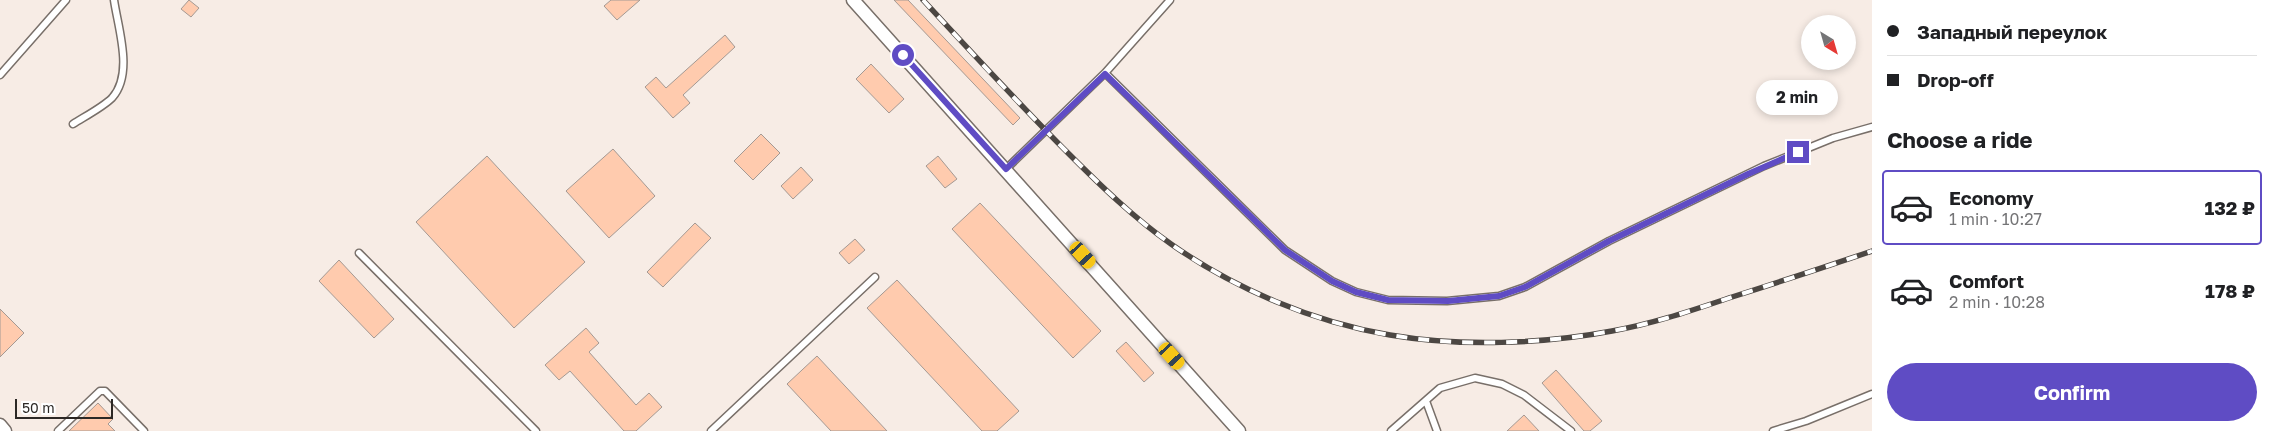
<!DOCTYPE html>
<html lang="en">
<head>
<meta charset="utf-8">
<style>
	:root { --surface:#fff; --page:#f2f2f2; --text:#202124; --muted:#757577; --line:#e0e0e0; --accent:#5f4cc4 }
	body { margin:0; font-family:"Golos Text",sans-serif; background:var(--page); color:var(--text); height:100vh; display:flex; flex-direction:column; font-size:19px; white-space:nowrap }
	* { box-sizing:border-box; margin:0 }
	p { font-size:16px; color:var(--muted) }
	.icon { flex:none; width:28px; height:28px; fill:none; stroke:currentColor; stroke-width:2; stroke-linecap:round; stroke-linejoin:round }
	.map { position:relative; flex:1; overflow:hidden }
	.sheet { display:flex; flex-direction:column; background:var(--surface); width:400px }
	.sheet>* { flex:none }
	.banner { display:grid; align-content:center; height:110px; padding:0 15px; background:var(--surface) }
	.needle { width:32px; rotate:143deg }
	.controls { position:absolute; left:1801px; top:15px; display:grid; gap:10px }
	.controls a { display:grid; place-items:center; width:55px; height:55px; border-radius:50%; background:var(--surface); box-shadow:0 2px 8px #0003; font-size:25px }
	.scale { position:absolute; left:15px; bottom:12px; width:98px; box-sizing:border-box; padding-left:5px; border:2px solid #2c2825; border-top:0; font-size:14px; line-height:18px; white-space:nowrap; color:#2c2825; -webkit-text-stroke:4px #fff; paint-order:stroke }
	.end { position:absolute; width:22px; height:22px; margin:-11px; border:6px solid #5f4cc4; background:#fff; box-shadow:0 0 0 2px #fff }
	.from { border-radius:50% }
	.bubble { position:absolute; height:35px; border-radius:18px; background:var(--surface); box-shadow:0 2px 8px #0003; font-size:16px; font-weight:700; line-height:35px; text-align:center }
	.car { position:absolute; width:15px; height:30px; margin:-15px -8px; border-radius:6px; box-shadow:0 0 4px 1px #0007; background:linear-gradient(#f5c518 24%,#345 0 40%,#f5c518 0 76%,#345 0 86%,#f5c518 0) }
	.banner b { display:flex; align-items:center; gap:18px; height:48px; font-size:19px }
	.banner b+b { border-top:1px solid var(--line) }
	.banner i { width:12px; height:12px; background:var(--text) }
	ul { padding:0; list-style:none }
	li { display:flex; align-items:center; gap:15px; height:75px; margin:0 10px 8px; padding:0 5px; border:2px solid transparent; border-radius:5px }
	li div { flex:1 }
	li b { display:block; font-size:19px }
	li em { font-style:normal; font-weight:700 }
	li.active { border-color:var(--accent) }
	li>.icon { width:45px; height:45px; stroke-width:1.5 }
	h2 { padding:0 15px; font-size:22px; line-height:60px }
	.button { display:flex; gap:10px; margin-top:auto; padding:10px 15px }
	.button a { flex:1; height:58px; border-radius:30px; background:var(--accent); color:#fff; font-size:20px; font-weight:700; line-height:58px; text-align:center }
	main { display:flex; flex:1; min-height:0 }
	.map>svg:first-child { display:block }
	.building { fill:#ffcbae; stroke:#a49993 }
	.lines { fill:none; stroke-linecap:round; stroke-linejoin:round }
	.lane-casing { stroke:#786f69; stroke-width:9 }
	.street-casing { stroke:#786f69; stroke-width:15 }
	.lane { stroke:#fff; stroke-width:6 }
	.street { stroke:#fff; stroke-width:12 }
	.rail-casing { stroke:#4c4743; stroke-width:5.5 }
	.rail { stroke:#fff; stroke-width:4; stroke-dasharray:11; stroke-linecap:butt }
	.route { stroke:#5f4cc4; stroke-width:6 }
</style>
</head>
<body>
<main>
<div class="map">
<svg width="1872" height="431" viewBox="0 0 1872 431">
	<rect width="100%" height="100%" fill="#f7ece5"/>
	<path class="building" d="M189,0L199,8L191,17L181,9Z
		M611,0H640L617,20L604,6Z
		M894,0H908L1020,118L1013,125Z
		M725,35L735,47L683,95L690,103L673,118L645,87L656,77L666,88Z
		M871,64L904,99L889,113L856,79Z
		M761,134L780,153L753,180L734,161Z
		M613,149L655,196L609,238L566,191Z
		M487,156L585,262L514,328L416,222Z
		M938,156L957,179L945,188L926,166Z
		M801,167L813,180L793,199L781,186Z
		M980,203L1101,331L1073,358L952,229Z
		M695,223L711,238L663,287L647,272Z
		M855,239L865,250L849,264L839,253Z
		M339,260L394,319L374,338L319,281Z
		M897,280L1019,411L997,431H982L867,308Z
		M0,309L24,333L0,357Z
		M586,328L599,343L589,352L636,405L649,393L662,407L636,431H624L570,371L559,380L545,365Z
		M1126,342L1154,373L1144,382L1116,351Z
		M817,356L887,431H831L787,384Z
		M1556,370L1602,421L1590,431H1584L1542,383Z
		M98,403L113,419L108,424L115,431H69Z
		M1524,415L1539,431H1507Z"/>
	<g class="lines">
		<defs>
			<path id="lane" d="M1105,73L1285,250L1332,281L1356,292L1388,300L1447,301L1499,296L1525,287L1609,241L1764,166L1833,138L1872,127
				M0,75L66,0
				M73,124C84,117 103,107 112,98C134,74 118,28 114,0
				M1006,169L1105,73L1170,0
				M359,253L536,431
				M1426,401L1437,431
				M58,431L100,391H105L144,431
				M711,431L875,277
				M1391,431L1440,388L1475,378L1502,384L1524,395L1571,431
				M1773,431L1806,421L1872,394"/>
			<path id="street" d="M853,0L1239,431
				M0,425L5,431"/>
		</defs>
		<use href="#lane" class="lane-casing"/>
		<use href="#street" class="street-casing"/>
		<use href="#lane" class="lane"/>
		<use href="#street" class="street"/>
		<defs>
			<path id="rail" d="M923,0C971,52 1019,104 1069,154C1101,186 1134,218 1171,244C1235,289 1313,322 1390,335C1460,347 1543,344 1612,331C1653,324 1693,310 1732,297C1779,282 1825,267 1872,251"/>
		</defs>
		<use href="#rail" class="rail-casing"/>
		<use href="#rail" class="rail"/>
	</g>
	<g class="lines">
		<path class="route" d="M903,55L1006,169L1105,74L1285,250L1332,281L1356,292L1388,300L1448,301L1499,296L1525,287L1609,241L1748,174L1798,152"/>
	</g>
</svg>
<div class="controls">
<a><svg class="needle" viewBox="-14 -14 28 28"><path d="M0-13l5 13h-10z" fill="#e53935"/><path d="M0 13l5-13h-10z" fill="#757577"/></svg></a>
</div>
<div class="scale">50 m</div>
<i class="end from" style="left:903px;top:55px"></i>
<i class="end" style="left:1798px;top:152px"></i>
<div class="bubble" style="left:1756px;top:80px;width:82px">2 min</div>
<i class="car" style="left:1083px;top:255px;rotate:138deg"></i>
<i class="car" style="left:1172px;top:356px;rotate:138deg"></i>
</div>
<section class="sheet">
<div class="banner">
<b><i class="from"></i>Западный переулок</b>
<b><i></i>Drop-off</b>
</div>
<h2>Choose a ride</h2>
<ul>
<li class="active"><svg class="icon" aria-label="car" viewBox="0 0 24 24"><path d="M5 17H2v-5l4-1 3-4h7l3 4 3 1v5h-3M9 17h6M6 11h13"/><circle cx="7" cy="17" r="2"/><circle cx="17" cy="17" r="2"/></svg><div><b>Economy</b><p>1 min · 10:27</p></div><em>132 ₽</em></li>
<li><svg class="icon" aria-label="car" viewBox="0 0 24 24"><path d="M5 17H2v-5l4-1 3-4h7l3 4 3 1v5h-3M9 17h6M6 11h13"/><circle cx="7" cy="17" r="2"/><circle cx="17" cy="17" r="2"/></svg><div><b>Comfort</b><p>2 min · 10:28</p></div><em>178 ₽</em></li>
</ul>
<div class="button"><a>Confirm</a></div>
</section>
</main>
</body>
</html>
